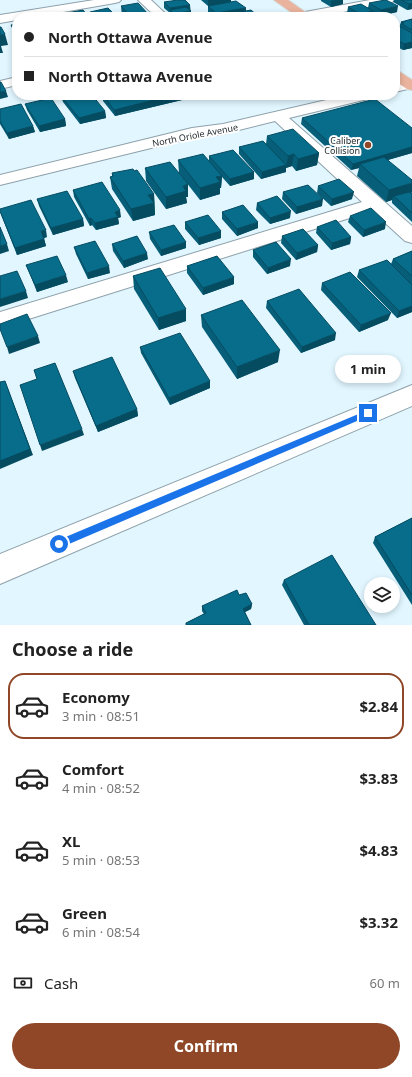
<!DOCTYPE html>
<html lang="en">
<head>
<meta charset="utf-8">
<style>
	:root { --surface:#fff; --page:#f6f6f6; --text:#222; --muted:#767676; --line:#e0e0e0; --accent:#8f4727 }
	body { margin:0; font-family:"Noto Sans",sans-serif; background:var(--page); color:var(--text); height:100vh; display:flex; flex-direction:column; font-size:15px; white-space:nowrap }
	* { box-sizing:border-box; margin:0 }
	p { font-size:13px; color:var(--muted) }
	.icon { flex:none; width:22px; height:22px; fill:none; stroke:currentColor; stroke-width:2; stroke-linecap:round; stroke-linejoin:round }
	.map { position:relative; height:625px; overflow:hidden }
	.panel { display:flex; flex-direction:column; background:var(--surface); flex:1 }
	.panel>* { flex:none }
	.guide { position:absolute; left:12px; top:12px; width:388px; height:88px; border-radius:16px; box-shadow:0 2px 6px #0003; display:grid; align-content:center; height:88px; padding:0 12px; background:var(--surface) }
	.tools { position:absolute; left:364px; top:577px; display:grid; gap:8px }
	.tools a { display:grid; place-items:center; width:36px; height:36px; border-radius:50%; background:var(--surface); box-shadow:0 2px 6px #0003; font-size:20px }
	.end { position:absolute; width:18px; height:18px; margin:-9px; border:5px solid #1a73e8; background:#fff; box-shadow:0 0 0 2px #fff }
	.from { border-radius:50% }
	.bubble { position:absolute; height:28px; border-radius:14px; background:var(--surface); box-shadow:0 2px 6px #0003; font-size:13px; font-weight:700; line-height:28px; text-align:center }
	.guide b { display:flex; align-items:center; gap:14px; height:38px; font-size:15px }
	.guide b+b { border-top:1px solid var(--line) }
	.guide i { width:10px; height:10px; background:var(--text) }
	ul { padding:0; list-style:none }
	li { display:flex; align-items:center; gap:12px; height:66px; margin:0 8px 6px; padding:0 4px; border:2px solid transparent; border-radius:16px }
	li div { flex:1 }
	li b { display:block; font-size:15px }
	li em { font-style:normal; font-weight:700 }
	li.selected { border-color:var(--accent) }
	li>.icon { width:36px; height:36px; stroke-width:1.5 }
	h2 { padding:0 12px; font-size:18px; line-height:48px }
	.pay { display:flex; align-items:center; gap:10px; height:44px; padding:0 12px; font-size:15px }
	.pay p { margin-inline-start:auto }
	.cta { display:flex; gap:8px; margin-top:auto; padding:8px 12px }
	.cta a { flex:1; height:46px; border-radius:24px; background:var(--accent); color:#fff; font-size:16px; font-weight:700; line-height:46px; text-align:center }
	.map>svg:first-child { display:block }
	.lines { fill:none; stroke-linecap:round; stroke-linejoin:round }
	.minor-casing { stroke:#8ea1aa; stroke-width:2 }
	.major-casing { stroke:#d6d8d8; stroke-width:2 }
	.minor { fill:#fff; fill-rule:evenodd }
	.major { fill:#e9b39d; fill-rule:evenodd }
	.wall { fill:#075e78 }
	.shaded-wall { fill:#064c61 }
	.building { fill:#086d8b; stroke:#064c61 }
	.route { fill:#1a73e8 }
	.poi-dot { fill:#8f4727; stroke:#fff; stroke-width:1.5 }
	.labels { text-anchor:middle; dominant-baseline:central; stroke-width:4; stroke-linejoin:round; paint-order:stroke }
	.far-street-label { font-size:9px; fill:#1c2427; stroke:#fff }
	.far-poi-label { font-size:9px; fill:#1c2427; stroke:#fff; text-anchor:end }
</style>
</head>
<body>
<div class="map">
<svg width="412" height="625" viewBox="0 0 412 625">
	<rect width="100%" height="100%" fill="#e1f6ff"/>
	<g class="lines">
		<defs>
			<path id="minor" d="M94,0H121L119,2L115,3L34,17H17V20L0,23V15Z
				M138,0H151L169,17H156Z
				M370,0H394L392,2L388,3L318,17L299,16L301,13L305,12Z
				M17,77V85L0,89V81Z
				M410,80H412V88L395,92V84Z
				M348,95H374L372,98L289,118L412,226V243L405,241L372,211L0,328V312L362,202L275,121L223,134L192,138L0,185V175L192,128L223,124Z
				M412,385V406L0,584V554Z"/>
			<path id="major" d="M274,0H288L312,17H298Z
				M395,71L400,72L412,80V90L407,89L395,81Z"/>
		</defs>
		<use href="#minor" class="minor-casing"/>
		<use href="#major" class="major-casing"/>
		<use href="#minor" class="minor"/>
		<use href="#major" class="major"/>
	</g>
	<path class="wall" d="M201,0H231V2L246,11L213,17L208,12V6Z
		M321,0H343V4L331,7L321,1Z
		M394,0H412V9L407,10L393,2Z
		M164,2L190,5L191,14L198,17H172L170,16V13L164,8Z
		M369,3L397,12L380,16L373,12L372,16L369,17H354L347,13L348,7L368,8Z
		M121,6L150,16V17H122Z
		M90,12L116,17H90Z
		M412,19V48L403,50L395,46V24L399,27L401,22Z
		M17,24V41L14,35L11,25Z
		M17,79V91L14,87L13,80Z
		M103,95H182V100L115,116L103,101Z
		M244,95H263L248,99Z
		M282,95H302L287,99Z
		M61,96L105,111L106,118L80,124L63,102Z
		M25,104L65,119L66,126L40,132L27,110Z
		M0,109L33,126L35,132L9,139L0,124Z
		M302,118L412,128V153L388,160L412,194V222L392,203V200L386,202L357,176L359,168L351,170L301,124Z
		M267,136L319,153L317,165L296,171L292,166L286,168V172L261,179L239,154V147L266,144Z
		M209,156L254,172V179L230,186L222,177L221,188H220V194L200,200L179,173L178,160L209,162Z
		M145,168L188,197H186L187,203L166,209L146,181Z
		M112,173L154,194L155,215L133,221L112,189L110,177H112Z
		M318,186L352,199L331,206L317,193Z
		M73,190L121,217L118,218L119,224L96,230L92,225L90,226L74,197Z
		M283,192L322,206L296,214L282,199Z
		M37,199L83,219L84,226L53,235L39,206Z
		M257,203L290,218L270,224L256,210Z
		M0,212L47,237L44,238L46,246L17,255Z
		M222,212L258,228L237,236L222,219Z
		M350,216L385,229L363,237L348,222Z
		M185,222L221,231V238L199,245L185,229Z
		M317,227L351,237L350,244L331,250L316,233Z
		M149,232L186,248L161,256L150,239Z
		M282,236L318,245L317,252L296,260L281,243Z
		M112,244L148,259L124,268L113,251Z
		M74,247L110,273L88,279L76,254Z
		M253,250L290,266L267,274L253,257Z
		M412,251V312L397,318L357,277L359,270L391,264L393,259Z
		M26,265L68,282L37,292L29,272Z
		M187,266L234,284L203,295L187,273Z
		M133,276L186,321L159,330L134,289Z
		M322,283L388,320L359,332L321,290Z
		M267,301L335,340L301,353L266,308Z
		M201,315L278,362L237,379L202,327Z
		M140,347L210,381V388L170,405L141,353Z
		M73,371L137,409L138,416L98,432L75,378Z
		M412,518V605L373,543L375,537Z
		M284,580L376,625H304L282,585Z
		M239,595L252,604L251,609L245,612L251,625H186V623L204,614L202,611V606Z"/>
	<path class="shaded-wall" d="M208,0H231V3L208,6Z
		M336,0H343V4L331,7V1Z
		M412,3V9L407,10L409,4Z
		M190,5V10H170V8Z
		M398,6L397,12L380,16L381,10Z
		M246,8V13L216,17V13Z
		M191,11V17H175L174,14Z
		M373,11L372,16L359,17L360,14Z
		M5,34L8,45L1,46L3,53H0V35Z
		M412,42V48L403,50L404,44Z
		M6,91L8,97L0,99V92Z
		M174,95H182V100L115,116L114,110Z
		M248,95H263L248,99Z
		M288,95H302L287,99Z
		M105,111L106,118L80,124L79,118Z
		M65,119L66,126L40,132L39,126Z
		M33,126L35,132L9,139L7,133Z
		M412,147V153L363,167L360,164L359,168L351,170L353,164Z
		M319,153L317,165L296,171L298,159Z
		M294,154L292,166L286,168L288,156Z
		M286,165V172L261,179L262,172Z
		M254,172V179L230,186V179Z
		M222,176L221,188H220V194L200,200V188L216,177Z
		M412,183V192L411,194L394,196L392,200L386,202L389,190Z
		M188,184V197H186L187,203L166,209V197L183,186Z
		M354,192L352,199L331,206L332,199Z
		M154,194L155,215L133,221L131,209L148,195Z
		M323,199L322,206L296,214L297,207Z
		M120,210L121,217L118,218L119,224L96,230L95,223L115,212Z
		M291,211L290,218L270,224V218Z
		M91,218L92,225L90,226L89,219Z
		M83,219L84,226L53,235L51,228Z
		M258,222V228L237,236V229Z
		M386,222L385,229L363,237L364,230Z
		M46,230L47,237L43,238L41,231Z
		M221,231V238L199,245L198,238Z
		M351,237L350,244L331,250L332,243Z
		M44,239L46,246L17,255L15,248Z
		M186,242V248L161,256V250Z
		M7,244L9,251L0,254V246Z
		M318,245L317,252L296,260L297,253Z
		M147,253L148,259L124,268L123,261Z
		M291,259L290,266L267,274L268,268Z
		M109,266L110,273L88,279L87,273Z
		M66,275L68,282L37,292L35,285Z
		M234,277V284L203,295V288Z
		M26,291L28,298L0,307V299Z
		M412,306V312L397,318L399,311Z
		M186,309V321L159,330L158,318Z
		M391,313L388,320L359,332L361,325Z
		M336,333L335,340L301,353L302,347Z
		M38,336L40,343L9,354L7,347Z
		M280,350L278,362L237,379V367Z
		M5,381L33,455L0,469V461Z
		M210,381V388L170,405L169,398Z
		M137,409L138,416L98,432L96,426Z
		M82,429L84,435L42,451L40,445Z
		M252,604L251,609L243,613V609Z"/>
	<path class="building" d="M178,0H185L190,5L170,8L164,2Z
		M385,0H386L398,6L381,10L369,3Z
		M401,0H412V3L409,4Z
		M236,1L246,8L216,13L208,6Z
		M138,3L150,16L142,17H131L121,6Z
		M361,4L373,11L360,14L348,7Z
		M186,7L191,11L174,14L170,10Z
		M108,8L116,16L111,17H95L90,12Z
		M83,10L87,15L83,16V17H57L56,15Z
		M251,10L259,17H214Z
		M193,13L198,17H178L177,16Z
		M412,19V30L402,24L404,23L401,22Z
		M17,24V35L11,25Z
		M395,24L412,33V42L404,44L395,39Z
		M0,27H1L5,34L0,35Z
		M17,79V87L13,80Z
		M0,82H1L6,91L0,92Z
		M64,95H92L105,111L79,118L61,96Z
		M103,95H174L114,110Z
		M51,98L65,119L39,126L25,104Z
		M375,99L412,128V147L353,164L302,118Z
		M21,104L33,126L7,133L0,121V109Z
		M293,129L319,153L298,159L294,154L288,156L267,136Z
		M263,141L286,165L262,172L239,147Z
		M233,150L254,172L230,179L209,156Z
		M203,154L222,176L216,177L220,182L200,188L178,160Z
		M384,157L412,180V183L389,190L360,164Z
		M170,162L188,184L183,186L186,191L166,197L145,168Z
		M133,169L134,171L137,170L154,194L148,195L154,203L131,209L110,177L113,176L112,173Z
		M339,179L354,192L332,199L318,186Z
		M102,182L120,210L115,212L118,217L95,223L91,218L89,219L73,190Z
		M308,185L323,199L297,207L283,192Z
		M67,191L83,219L51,228L37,199Z
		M409,192L412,194V213L394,196Z
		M277,196L291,211L270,218L257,203Z
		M31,200L46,230L41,231L44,239L15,248L0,211V209Z
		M243,205L258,222L237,229L222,212Z
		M371,208L386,222L364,230L350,216Z
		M208,215L221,231L198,238L185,222Z
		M336,220L351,237L332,243L317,227Z
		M174,225L186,242L161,250L149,232Z
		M0,227L7,244L0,246Z
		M303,229L318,245L297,253L282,236Z
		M137,236L147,253L123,261L112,244Z
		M95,241L109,266L87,273L74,247Z
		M276,242L291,259L268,268L253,250Z
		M412,251V276L393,259Z
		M57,256L66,275L35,285L26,265Z
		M217,256L234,277L203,288L187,266Z
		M387,260L412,285V306L399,311L359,270Z
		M160,268L186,309L158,318L133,276Z
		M17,271L26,291L0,299V276Z
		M350,272L391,313L361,325L322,283Z
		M299,289L336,333L302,347L267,301Z
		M242,300L280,350L237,367L201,315Z
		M27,314L38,336L7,347L0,329V324Z
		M180,333L210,381L169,398L140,347Z
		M112,357L137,409L96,426L73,371Z
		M55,363L82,429L40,445L20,385L37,379L34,370Z
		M5,381L30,449L0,461V382Z
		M412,518V595L375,537Z
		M332,555L376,625H309L284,580Z
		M237,590L239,595L246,593L252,604L243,609L251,625H186V623L206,613L202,606Z"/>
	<path class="route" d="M368,410L371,411V415L62,547L59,548L56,547L55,544L56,541Z"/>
	<circle class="poi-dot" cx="368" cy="145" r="4"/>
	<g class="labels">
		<g class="far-street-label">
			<text transform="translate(195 135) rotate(-11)">North Oriole Avenue</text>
		</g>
		<g class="far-poi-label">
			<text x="360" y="140">Caliber<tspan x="360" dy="10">Collision</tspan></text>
		</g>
	</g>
</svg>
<div class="tools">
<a><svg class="icon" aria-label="layers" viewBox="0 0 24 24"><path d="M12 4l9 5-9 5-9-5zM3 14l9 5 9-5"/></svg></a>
</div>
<i class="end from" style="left:59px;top:544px"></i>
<i class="end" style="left:368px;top:413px"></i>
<div class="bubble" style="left:335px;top:355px;width:66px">1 min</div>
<div class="guide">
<b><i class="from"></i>North Ottawa Avenue</b>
<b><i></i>North Ottawa Avenue</b>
</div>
</div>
<section class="panel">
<h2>Choose a ride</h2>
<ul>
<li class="selected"><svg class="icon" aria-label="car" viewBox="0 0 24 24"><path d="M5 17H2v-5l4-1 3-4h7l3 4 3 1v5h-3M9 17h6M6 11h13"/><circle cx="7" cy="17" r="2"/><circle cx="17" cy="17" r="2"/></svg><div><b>Economy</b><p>3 min · 08:51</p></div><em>$2.84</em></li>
<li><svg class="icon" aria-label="car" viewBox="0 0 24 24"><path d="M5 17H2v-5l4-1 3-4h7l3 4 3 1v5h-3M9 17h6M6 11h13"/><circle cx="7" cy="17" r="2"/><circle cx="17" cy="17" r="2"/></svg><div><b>Comfort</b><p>4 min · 08:52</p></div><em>$3.83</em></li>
<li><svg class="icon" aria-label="car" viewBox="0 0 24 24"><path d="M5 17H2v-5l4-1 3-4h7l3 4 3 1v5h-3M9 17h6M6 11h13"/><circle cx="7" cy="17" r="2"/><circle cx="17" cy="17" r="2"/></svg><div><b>XL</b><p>5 min · 08:53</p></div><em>$4.83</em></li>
<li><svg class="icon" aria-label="car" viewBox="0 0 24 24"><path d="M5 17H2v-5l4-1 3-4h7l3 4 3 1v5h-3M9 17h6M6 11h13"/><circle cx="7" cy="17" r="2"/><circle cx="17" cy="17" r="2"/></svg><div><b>Green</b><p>6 min · 08:54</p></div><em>$3.32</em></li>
</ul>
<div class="pay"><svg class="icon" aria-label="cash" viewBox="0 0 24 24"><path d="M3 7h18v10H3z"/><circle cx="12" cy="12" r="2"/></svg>Cash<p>60 m</p></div>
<div class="cta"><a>Confirm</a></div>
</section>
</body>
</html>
